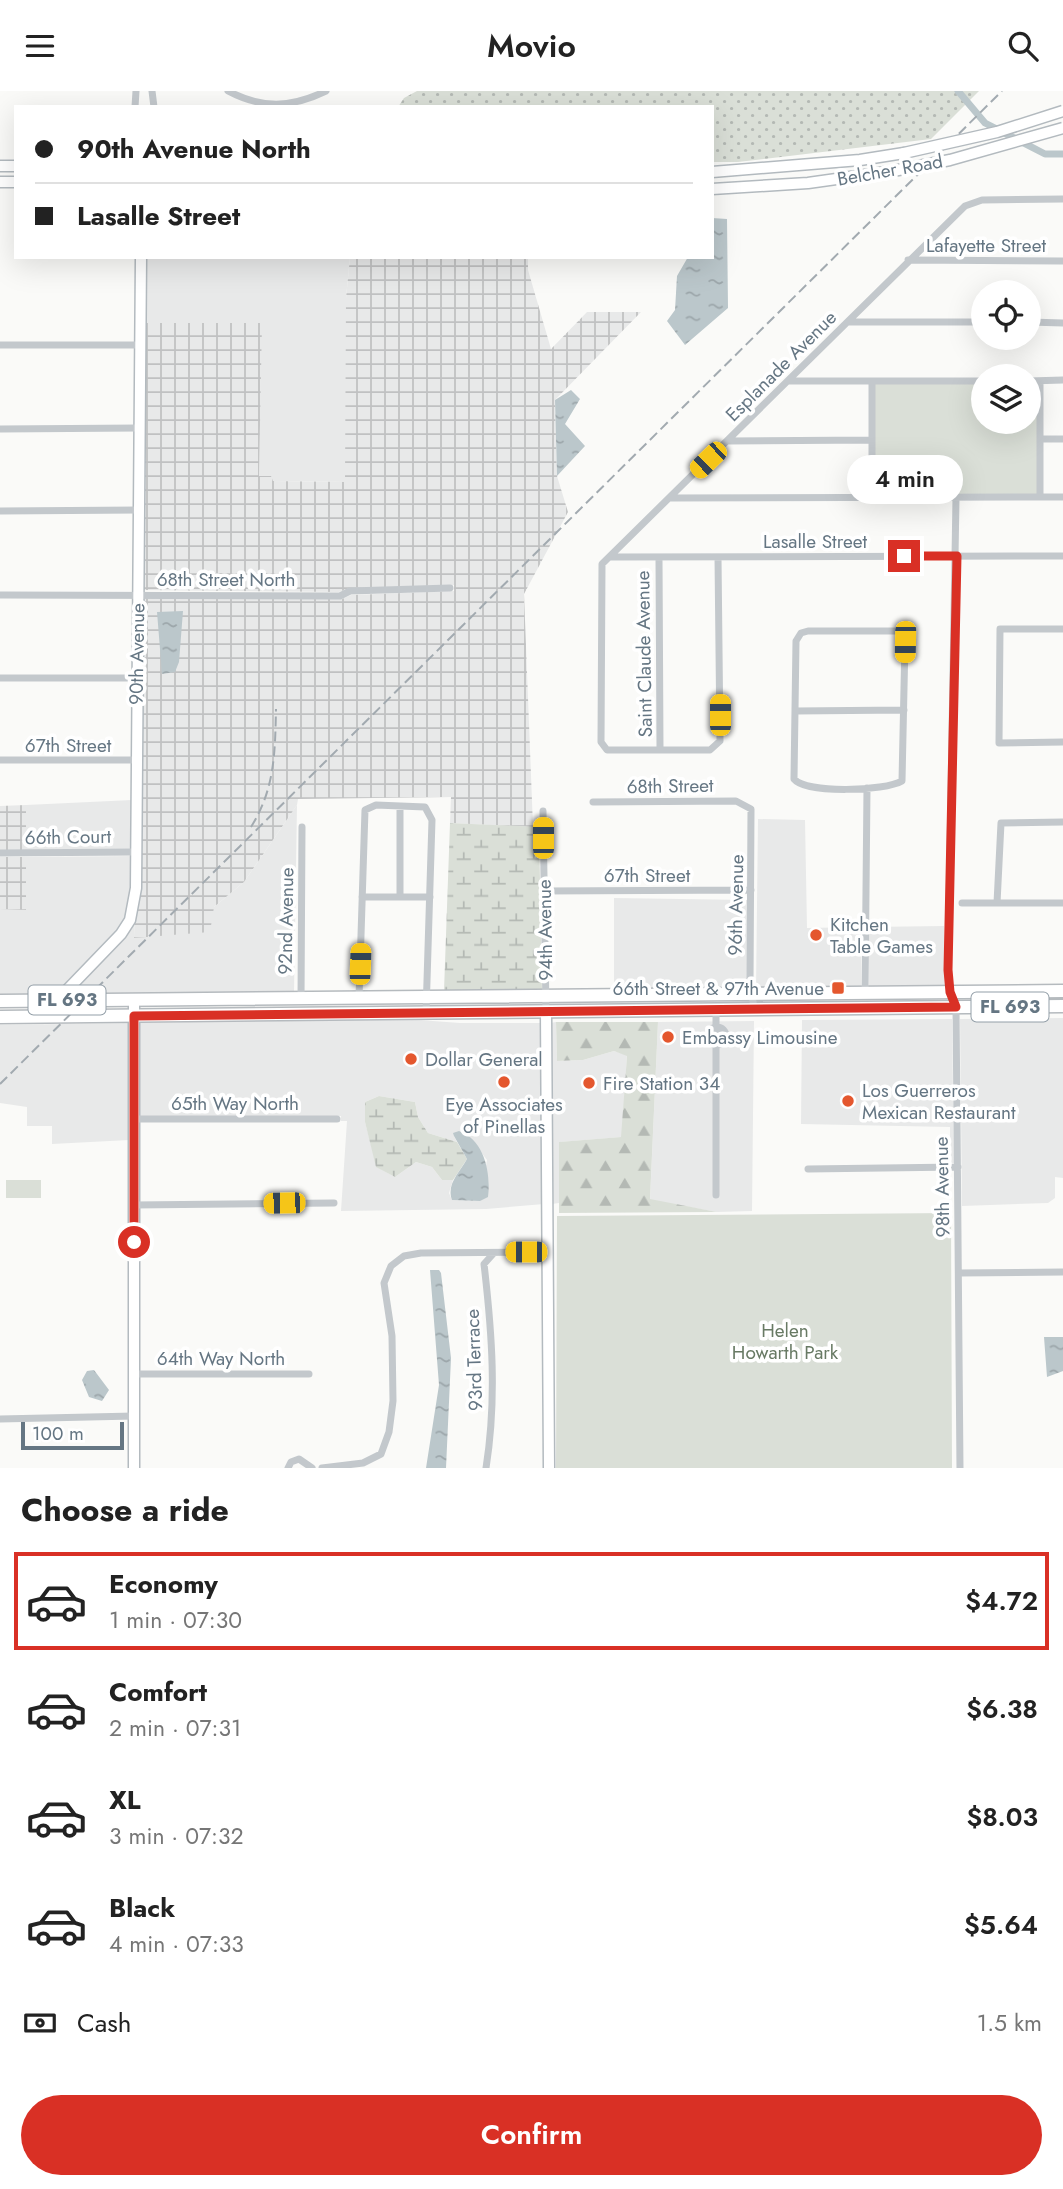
<!DOCTYPE html>
<html lang="en">
<head>
<meta charset="utf-8">
<style>
	:root { --surface:#fff; --page:#f6f6f6; --text:#222; --muted:#767676; --line:#e0e0e0; --accent:#d93025 }
	body { margin:0; font-family:Jost,sans-serif; background:var(--page); color:var(--text); height:100vh; display:flex; flex-direction:column; font-size:26px; white-space:nowrap }
	* { box-sizing:border-box; margin:0 }
	p { font-size:23px; color:var(--muted) }
	.icon { flex:none; width:38px; height:38px; fill:none; stroke:currentColor; stroke-width:2; stroke-linecap:round; stroke-linejoin:round }
	.map { position:relative; height:1377px; overflow:hidden }
	.sheet { display:flex; flex-direction:column; background:var(--surface); flex:1 }
	.sheet>* { flex:none }
	.hud { position:absolute; left:14px; top:14px; width:700px; height:154px; border-radius:0px; box-shadow:0 7px 28px #0002; display:grid; align-content:center; height:154px; padding:0 21px; background:var(--surface) }
	.fabs { position:absolute; left:971px; top:189px; display:grid; gap:14px }
	.fabs a { display:grid; place-items:center; width:70px; height:70px; border-radius:50%; background:var(--surface); box-shadow:0 7px 28px #0002; font-size:35px }
	.scale { position:absolute; left:21px; bottom:18px; width:103px; box-sizing:border-box; padding-left:7px; border:4px solid #657683; border-top:0; font-size:19px; line-height:24px; white-space:nowrap; color:#657683; -webkit-text-stroke:5px #fff; paint-order:stroke }
	.end { position:absolute; width:32px; height:32px; margin:-16px; border:9px solid #d93025; background:#fff; box-shadow:0 0 0 4px #fff }
	.from { border-radius:50% }
	.bubble { position:absolute; height:49px; border-radius:24px; background:var(--surface); box-shadow:0 7px 28px #0002; font-size:23px; font-weight:600; line-height:49px; text-align:center }
	.car { position:absolute; width:21px; height:42px; margin:-21px -10px; border-radius:9px; box-shadow:0 0 5px 2px #0007; background:linear-gradient(#f5c518 24%,#345 0 40%,#f5c518 0 76%,#345 0 86%,#f5c518 0) }
	.hud b { display:flex; align-items:center; gap:24px; height:66px; font-size:26px }
	.hud b+b { border-top:2px solid var(--line) }
	.hud i { width:18px; height:18px; background:var(--text) }
	ul { padding:0; list-style:none }
	li { display:flex; align-items:center; gap:21px; height:98px; margin:0 14px 10px; padding:0 7px; border:4px solid transparent; border-radius:0px }
	li div { flex:1 }
	li b { display:block; font-size:26px }
	li em { font-style:normal; font-weight:600 }
	li.on { border-color:var(--accent) }
	li>.icon { width:63px; height:63px; stroke-width:1.5 }
	h2 { padding:0 21px; font-size:32px; line-height:84px }
	.pay { display:flex; align-items:center; gap:18px; height:77px; padding:0 21px; font-size:26px }
	.pay p { margin-inline-start:auto }
	.button { display:flex; gap:14px; margin-top:auto; padding:14px 21px }
	.button a { flex:1; height:80px; border-radius:42px; background:var(--accent); color:#fff; font-size:28px; font-weight:600; line-height:80px; text-align:center }
	header { display:flex; justify-content:space-between; align-items:center; height:91px; padding:0 21px; background:var(--surface); font-size:32px; font-weight:600 }
	.map>svg:first-child { display:block }
	.built { fill:#e8e9e9; fill-rule:evenodd }
	.industrial { fill:url(#industrial-grid) }
	.grass { fill:url(#grass-dots) }
	.forest { fill:url(#forest-firs) }
	.wetland { fill:url(#wetland-marsh) }
	.park { fill:#dadfd7 }
	.water { fill:url(#water-ripples) }
	.lines { fill:none; stroke-linecap:round; stroke-linejoin:round }
	.canal { stroke:#bbc7cb; stroke-width:7 }
	.secondary-casing { stroke:#b3babf; stroke-width:13 }
	.primary-casing { stroke:#b5babe; stroke-width:15 }
	.street { stroke:#c3c8cc; stroke-width:7 }
	.secondary { stroke:#fff; stroke-width:10 }
	.primary { stroke:#fff; stroke-width:12 }
	.rail { stroke:#a2aab0; stroke-width:2; stroke-dasharray:10 5; stroke-linecap:butt }
	.secondary-bridge-casing { stroke:#b3babf; stroke-width:13; stroke-linecap:butt }
	.secondary-bridge { stroke:#fff; stroke-width:10 }
	.route { stroke:#d93025; stroke-width:9 }
	.poi-dot { fill:#e4572e; stroke:#fff; stroke-width:2.5 }
	.labels { text-anchor:middle; dominant-baseline:central; stroke-width:7; stroke-linejoin:round; paint-order:stroke }
	.shield { fill:#fff; stroke:#939fa8; stroke-width:2 }
	.shield-label { font-size:18px; font-weight:bold; fill:#657683 }
	.street-label { font-size:19px; fill:#657683; stroke:#fff }
	.poi-label { font-size:19px; fill:#657683; stroke:#fff; text-anchor:start }
	.park-label { font-size:19px; fill:#687a64; stroke:#fff }
</style>
</head>
<body>
<header><svg class="icon" aria-label="menu" viewBox="0 0 24 24"><path d="M4 6h16M4 12h16M4 18h16"/></svg>Movio<svg class="icon" aria-label="search" viewBox="0 0 24 24"><circle cx="10" cy="10" r="6"/><path d="M15 15l6 6"/></svg></header>
<div class="map">
<svg width="1063" height="1377" viewBox="0 0 1063 1377">
	<defs>
		<pattern id="industrial-grid" width="8" height="8" patternUnits="userSpaceOnUse" patternTransform="scale(1.75)"><rect width="8" height="8" fill="#e8e9e9"/><path d="M0 4h8M4 0v8" fill="none" stroke="#c0c1c2"/></pattern>
		<pattern id="grass-dots" width="8" height="8" patternUnits="userSpaceOnUse" patternTransform="scale(1.75)"><rect width="8" height="8" fill="#dadfd7"/><path d="M2 2h.1M6 6h.1" fill="none" stroke="#b4b9b4" stroke-width="1.8" stroke-linecap="round"/></pattern>
		<pattern id="forest-firs" width="22" height="20" patternUnits="userSpaceOnUse" patternTransform="scale(1.75)"><rect width="22" height="20" fill="#dadfd7"/><path d="M5 1l3.5 6h-7zM16 11l3.5 6h-7z" fill="#b4b9b4"/></pattern>
		<pattern id="wetland-marsh" width="20" height="14" patternUnits="userSpaceOnUse" patternTransform="scale(1.75)"><rect width="20" height="14" fill="#dadfd7"/><path d="M1 5h8M5 5V1M11 12h8M15 12V8" fill="none" stroke="#b4b9b4"/></pattern>
		<pattern id="water-ripples" width="26" height="14" patternUnits="userSpaceOnUse" patternTransform="scale(1.75)"><rect width="26" height="14" fill="#bbc7cb"/><path d="M2 4q2-2 4 0t4 0M15 11q2-2 4 0t4 0" fill="none" stroke="#9ca6aa"/></pattern>
	</defs>
	<rect width="100%" height="100%" fill="#fafaf8"/>
	<path class="built" d="M145,166H350L346,207V391L273,390L270,385L259,386L261,232H144Z
		M132,709V758L26,759V714Z
		M297,714L294,901L67,904L134,827V846L214,816L244,791Z
		M758,728L805,729L807,837L861,836V898L756,899Z
		M132,765V797L126,828L118,841L56,904H0V818H25L26,766Z
		M614,807L747,809L748,899H614Z
		M944,835L945,898H869V836Z
		M392,927L460,932H542L544,1113L486,1118L341,1120L347,1030H341V1025H137V932ZM379,1005L415,1011L418,1026L428,1042L457,1051L454,1045L471,1048L487,1069L480,1110L452,1109L449,1102L453,1089H442L432,1076L416,1071L395,1086L377,1076L365,1031V1011Z
		M1063,927V1087L1055,1086V1107L1048,1112L962,1115L960,928Z
		M952,928L954,1072H950V1036L801,1033L802,929Z
		M754,930L752,1120L717,1121L650,1109L658,931Z
		M556,931L557,970L583,969L614,960L627,964L622,1046L560,1051L559,1112L552,1113L550,932Z
		M129,932V1049L52,1053V1035H27V1016L0,1012V934Z"/>
	<path class="industrial" d="M350,166H528V179L551,258L587,221H641L555,309L557,385L568,421L524,503L533,736L450,732L451,706L298,708L297,714L244,791L214,816L210,841L134,847L142,506L342,508L351,504L454,500V494L350,497L339,501L142,499L144,232H262L259,385H271L273,390L345,391L346,207Z
		M26,714V759H0V715Z
		M0,766H26V819L0,818Z"/>
	<path class="grass" d="M417,0H979L931,48L738,71H712V16H398L404,7Z"/>
	<path class="forest" d="M556,931H658L650,1108L717,1121L559,1122V1051L621,1046L627,965L614,960L583,969L557,970Z"/>
	<path class="wetland" d="M450,732L539,736L542,899L444,900Z
		M379,1005L415,1011L418,1026L428,1042L457,1051L467,1068L453,1089H442L432,1076L416,1071L395,1086L376,1076L365,1031V1011Z"/>
	<path class="park" d="M983,287L984,331H1029V287H1043L1042,407L869,409V293Z
		M6,1089H41V1107H6Z
		M951,1122L952,1377H556L557,1125Z"/>
	<path class="water" d="M712,127L727,128L728,217L685,254L667,230L675,219L677,185L688,166H712Z
		M571,299L580,308L565,333L585,355L557,385L555,309Z
		M183,520L179,571L175,581L162,583L157,521Z
		M459,1040C485,1049 491,1083 488,1106L480,1110L452,1109C446,1093 460,1081 467,1068L454,1045L453,1042Z
		M430,1179H439L441,1182L451,1267L446,1377H426L439,1294Z
		M1044,1246H1063V1280L1047,1286Z
		M94,1279L109,1299L102,1310L89,1306L82,1289L87,1280Z"/>
	<g class="lines">
		<path class="canal" d="M958,0L985,32L1045,63H1063"/>
		<defs>
			<path id="secondary" d="M0,75H16
				M712,81L860,69L904,62
				M0,91H16
				M712,98L808,92L893,80
				M134,910V1377
				M546,921L549,1377
				M42,925L121,843L130,829L136,797L141,166"/>
			<path id="primary" d="M0,910L1063,900
				M0,926L1063,915"/>
		</defs>
		<use href="#secondary" class="secondary-casing"/>
		<use href="#primary" class="primary-casing"/>
		<path class="street" d="M152,0L154,16
			M228,0C262,18 291,17 326,0
			M135,16L136,0
			M908,169L1063,170
			M848,231H984
			M1029,231L1063,232
			M0,254H140
			M788,290H984
			M1029,290L1063,289
			M1040,290V406
			M872,291V407
			M0,338L139,337
			M1040,348H1063
			M728,350L872,349
			M669,407L1063,406
			M956,407L948,879L950,901L956,916L960,1377
			M0,420L139,419
			M610,466L1063,465
			M718,466L720,650L710,659H607L601,651L602,473L965,115L982,109L1063,108
			M659,467L660,659
			M0,504L340,505L350,500L450,497
			M1063,538H1000L999,652L1063,651
			M808,540H897L905,551L902,690C885,700 806,703 794,688L796,550L801,542Z
			M0,587H138
			M796,620L904,619
			M0,669H136
			M593,711L736,710L751,718L750,892L754,917
			M543,720L546,921
			M0,762L136,761
			M543,800L751,799
			M362,806H430
			M400,806V715
			M962,812H1063
			M997,812L1001,732L1063,731
			M865,903L867,697
			M359,907L365,719L376,714L425,716L432,729L426,922
			M301,909L302,736
			M716,918V1104
			M708 945a9 9 0 1 1 18 0a9 9 0 1 1-18 0Z
			M133,1028H337
			M808,1078L958,1076
			M134,1114L334,1112
			M959,1182L1063,1181
			M133,1283H309
			M0,1328L134,1325
			M288,1377L291,1371L299,1368L312,1377
			M322,1377L363,1372L381,1363L389,1341L393,1310L392,1245L384,1192L391,1175L404,1165L421,1162L547,1161
			M486,1377C497,1307 492,1242 484,1173L493,1163"/>
		<use href="#secondary" class="secondary"/>
		<use href="#primary" class="primary"/>
		<path class="rail" d="M251,736C275,698 275,661 276,618
			M0,993L1002,0"/>
		<defs>
			<path id="secondary-bridge" d="M904,62L997,41L1063,20
				M893,80L950,69L1063,37"/>
		</defs>
		<use href="#secondary-bridge" class="secondary-bridge-casing"/>
		<use href="#secondary-bridge" class="secondary-bridge"/>
	</g>
	<g class="lines">
		<path class="route" d="M134,1151V925L956,916L950,901L948,879L957,465H904"/>
	</g>
	<g class="poi-dot">
		<circle cx="816" cy="844" r="7"/>
		<rect x="831" y="890" width="14" height="14" rx="3.5"/>
		<circle cx="668" cy="946" r="7"/>
		<circle cx="411" cy="968" r="7"/>
		<circle cx="504" cy="991" r="7"/>
		<circle cx="589" cy="992" r="7"/>
		<circle cx="848" cy="1010" r="7"/>
	</g>
	<g class="labels">
		<g class="shield">
			<rect x="28.5" y="894.5" width="77" height="29" rx="5"/>
			<rect x="971.5" y="901.5" width="77" height="29" rx="5"/>
		</g>
		<g class="shield-label">
			<text x="67" y="909">FL 693</text>
			<text x="1010" y="916">FL 693</text>
		</g>
		<g class="street-label">
			<text transform="translate(890 79) rotate(-10)">Belcher Road</text>
			<text x="986" y="154">Lafayette Street</text>
			<text transform="translate(781 275) rotate(-45)">Esplanade Avenue</text>
			<text x="815" y="450">Lasalle Street</text>
			<text x="226" y="488">68th Street North</text>
			<text transform="translate(137 563) rotate(-89)">90th Avenue</text>
			<text transform="translate(644 563) rotate(-91)">Saint Claude Avenue</text>
			<text x="68" y="654">67th Street</text>
			<text transform="translate(670 695) rotate(-1)">68th Street</text>
			<text transform="translate(68 746) rotate(-1)">66th Court</text>
			<text x="647" y="784">67th Street</text>
			<text transform="translate(736 814) rotate(-89)">96th Avenue</text>
			<text transform="translate(286 830) rotate(-89)">92nd Avenue</text>
			<text transform="translate(545 839) rotate(-91)">94th Avenue</text>
			<text x="235" y="1012">65th Way North</text>
			<text transform="translate(942 1096) rotate(-91)">98th Avenue</text>
			<text x="221" y="1267">64th Way North</text>
			<text transform="translate(474 1269) rotate(-92)">93rd Terrace</text>
		</g>
		<g class="poi-label">
			<text x="830" y="833">Kitchen<tspan x="830" dy="22">Table Games</tspan></text>
			<text x="824" y="897" text-anchor="end">66th Street &amp; 97th Avenue</text>
			<text x="682" y="946">Embassy Limousine</text>
			<text x="425" y="968">Dollar General</text>
			<text x="603" y="992">Fire Station 34</text>
			<text x="862" y="999">Los Guerreros<tspan x="862" dy="22">Mexican Restaurant</tspan></text>
			<text x="504" y="1013" text-anchor="middle">Eye Associates<tspan x="504" dy="22">of Pinellas</tspan></text>
		</g>
		<g class="park-label">
			<text x="785" y="1239">Helen<tspan x="785" dy="22">Howarth Park</tspan></text>
		</g>
	</g>
</svg>
<div class="fabs">
<a><svg class="icon" aria-label="locate" viewBox="0 0 24 24"><circle cx="12" cy="12" r="6"/><path d="M12 2v4M12 18v4M2 12h4M18 12h4"/></svg></a>
<a><svg class="icon" aria-label="layers" viewBox="0 0 24 24"><path d="M12 4l9 5-9 5-9-5zM3 14l9 5 9-5"/></svg></a>
</div>
<div class="scale">100 m</div>
<i class="end from" style="left:134px;top:1151px"></i>
<i class="end" style="left:904px;top:465px"></i>
<div class="bubble" style="left:847px;top:364px;width:116px">4 min</div>
<i class="car" style="left:708px;top:369px;rotate:226deg"></i>
<i class="car" style="left:905px;top:551px;rotate:181deg"></i>
<i class="car" style="left:720px;top:624px;rotate:0deg"></i>
<i class="car" style="left:543px;top:747px;rotate:0deg"></i>
<i class="car" style="left:360px;top:873px;rotate:2deg"></i>
<i class="car" style="left:284px;top:1112px;rotate:269deg"></i>
<i class="car" style="left:526px;top:1161px;rotate:270deg"></i>
<div class="hud">
<b><i class="from"></i>90th Avenue North</b>
<b><i></i>Lasalle Street</b>
</div>
</div>
<section class="sheet">
<h2>Choose a ride</h2>
<ul>
<li class="on"><svg class="icon" aria-label="car" viewBox="0 0 24 24"><path d="M5 17H2v-5l4-1 3-4h7l3 4 3 1v5h-3M9 17h6M6 11h13"/><circle cx="7" cy="17" r="2"/><circle cx="17" cy="17" r="2"/></svg><div><b>Economy</b><p>1 min · 07:30</p></div><em>$4.72</em></li>
<li><svg class="icon" aria-label="car" viewBox="0 0 24 24"><path d="M5 17H2v-5l4-1 3-4h7l3 4 3 1v5h-3M9 17h6M6 11h13"/><circle cx="7" cy="17" r="2"/><circle cx="17" cy="17" r="2"/></svg><div><b>Comfort</b><p>2 min · 07:31</p></div><em>$6.38</em></li>
<li><svg class="icon" aria-label="car" viewBox="0 0 24 24"><path d="M5 17H2v-5l4-1 3-4h7l3 4 3 1v5h-3M9 17h6M6 11h13"/><circle cx="7" cy="17" r="2"/><circle cx="17" cy="17" r="2"/></svg><div><b>XL</b><p>3 min · 07:32</p></div><em>$8.03</em></li>
<li><svg class="icon" aria-label="car" viewBox="0 0 24 24"><path d="M5 17H2v-5l4-1 3-4h7l3 4 3 1v5h-3M9 17h6M6 11h13"/><circle cx="7" cy="17" r="2"/><circle cx="17" cy="17" r="2"/></svg><div><b>Black</b><p>4 min · 07:33</p></div><em>$5.64</em></li>
</ul>
<div class="pay"><svg class="icon" aria-label="cash" viewBox="0 0 24 24"><path d="M3 7h18v10H3z"/><circle cx="12" cy="12" r="2"/></svg>Cash<p>1.5 km</p></div>
<div class="button"><a>Confirm</a></div>
</section>
</body>
</html>
